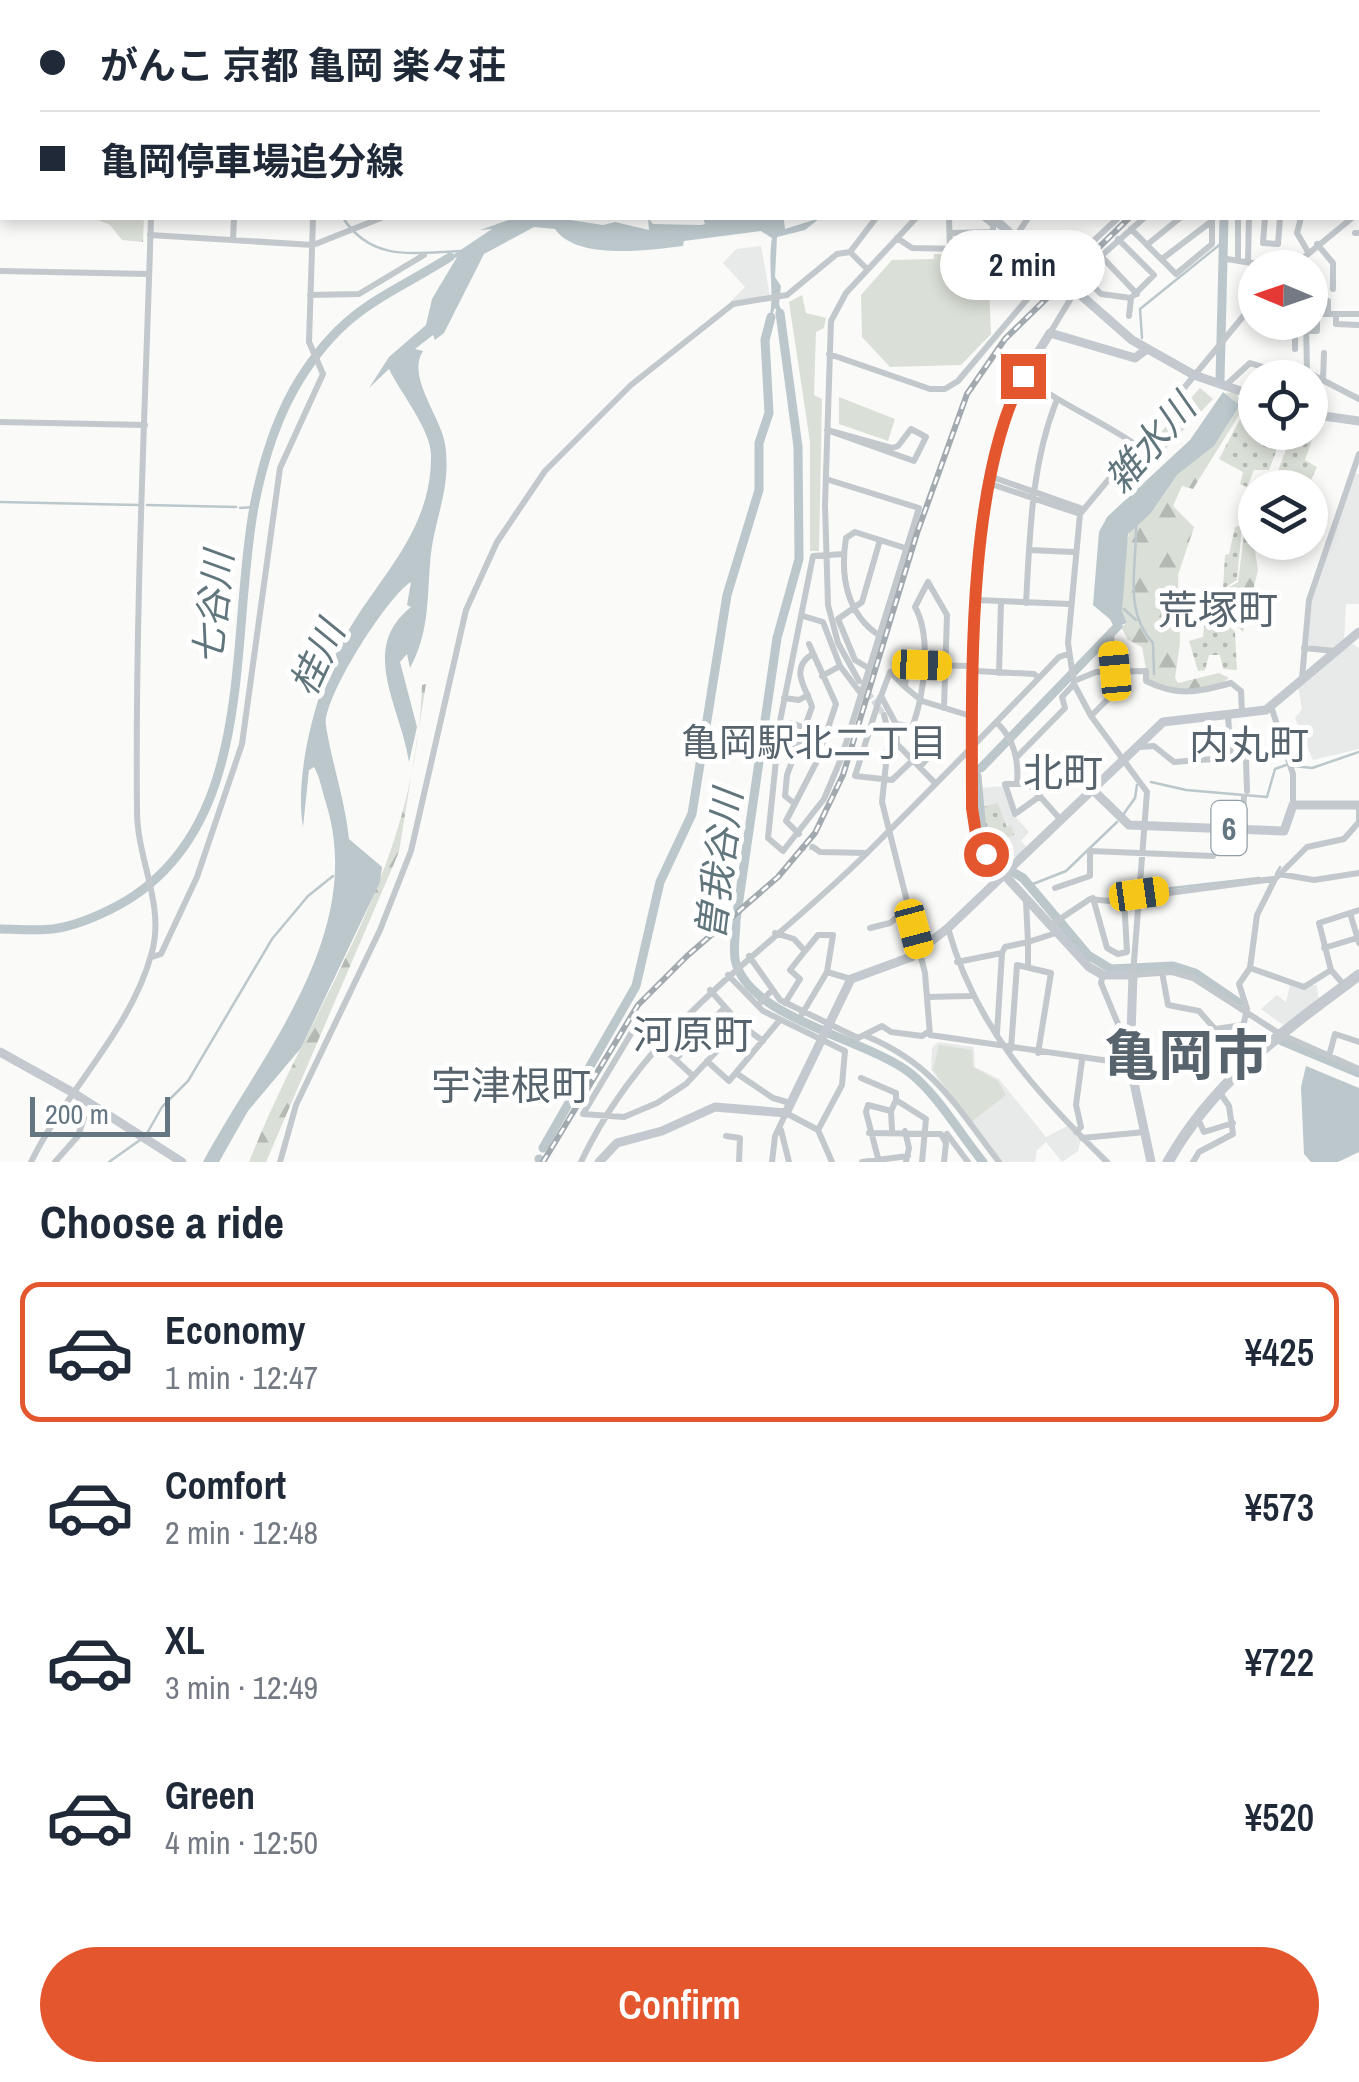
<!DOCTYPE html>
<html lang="en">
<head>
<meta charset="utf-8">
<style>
	:root { --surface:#fff; --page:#f2f2f3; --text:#1f2937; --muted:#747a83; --line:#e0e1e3; --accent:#e4572e }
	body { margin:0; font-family:"Archivo Narrow","Noto Sans JP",sans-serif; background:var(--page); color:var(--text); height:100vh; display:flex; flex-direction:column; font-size:38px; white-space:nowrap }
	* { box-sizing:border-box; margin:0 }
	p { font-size:32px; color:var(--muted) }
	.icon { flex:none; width:55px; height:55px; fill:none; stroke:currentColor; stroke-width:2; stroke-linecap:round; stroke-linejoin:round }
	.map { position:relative; height:1162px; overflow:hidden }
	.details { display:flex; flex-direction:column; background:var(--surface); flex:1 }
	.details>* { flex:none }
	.hud { position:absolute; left:0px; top:0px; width:1360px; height:220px; box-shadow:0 5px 15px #0003; display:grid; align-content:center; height:220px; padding:0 40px; background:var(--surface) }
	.needle { width:65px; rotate:272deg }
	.fabs { position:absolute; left:1238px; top:250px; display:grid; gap:20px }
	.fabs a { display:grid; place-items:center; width:90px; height:90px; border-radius:50%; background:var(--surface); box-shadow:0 5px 15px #0003; font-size:50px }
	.scale { position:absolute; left:30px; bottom:25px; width:140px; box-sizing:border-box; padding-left:10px; border:5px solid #657683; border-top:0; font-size:28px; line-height:35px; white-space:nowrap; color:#657683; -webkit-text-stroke:8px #fff; paint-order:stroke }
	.end { position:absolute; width:45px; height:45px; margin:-22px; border:12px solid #e4572e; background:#fff; box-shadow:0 0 0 5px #fff }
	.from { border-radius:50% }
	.bubble { position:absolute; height:70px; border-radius:35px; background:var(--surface); box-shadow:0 5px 15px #0003; font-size:32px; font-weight:600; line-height:70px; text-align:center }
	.car { position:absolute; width:30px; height:60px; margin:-30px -15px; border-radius:12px; box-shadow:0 0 8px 2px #0007; background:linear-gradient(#f5c518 24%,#345 0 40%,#f5c518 0 76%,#345 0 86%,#f5c518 0) }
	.hud b { display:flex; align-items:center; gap:35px; height:95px; font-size:38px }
	.hud b+b { border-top:2px solid var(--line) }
	.hud i { width:25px; height:25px; background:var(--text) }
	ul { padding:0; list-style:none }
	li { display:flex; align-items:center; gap:30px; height:140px; margin:0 20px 15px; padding:0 20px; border:5px solid transparent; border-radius:20px }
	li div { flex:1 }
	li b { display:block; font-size:38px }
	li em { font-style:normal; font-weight:600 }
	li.selected { border-color:var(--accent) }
	li>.icon { width:90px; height:90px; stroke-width:1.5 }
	h2 { padding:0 40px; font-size:45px; line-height:120px }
	.cta { display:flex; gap:20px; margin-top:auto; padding:20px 40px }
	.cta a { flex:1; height:115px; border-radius:60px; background:var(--accent); color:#fff; font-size:40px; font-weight:600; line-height:115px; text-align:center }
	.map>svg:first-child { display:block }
	.built { fill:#e8e9e9 }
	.green { fill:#dadfd7 }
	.forest { fill:url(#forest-firs) }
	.garden { fill:url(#garden-dots) }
	.water { fill:#bbc7cb }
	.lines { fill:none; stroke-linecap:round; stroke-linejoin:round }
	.stream { stroke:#bbc7cb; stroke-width:2.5 }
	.river { stroke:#bbc7cb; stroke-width:9 }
	.ferry { stroke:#60757c; stroke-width:2.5; stroke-dasharray:12 10; stroke-linecap:butt }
	.minor-tunnel { stroke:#d5d9db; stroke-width:6; stroke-dasharray:6 3; stroke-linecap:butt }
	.minor { stroke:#c3c8cc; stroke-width:6 }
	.major { stroke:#c3c9ce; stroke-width:9 }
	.highway { stroke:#c3c9ce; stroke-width:11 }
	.rail-casing { stroke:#a2aab0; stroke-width:6 }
	.rail { stroke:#fff; stroke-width:2.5; stroke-dasharray:8; stroke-linecap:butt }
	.route { stroke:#e4572e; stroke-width:12 }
	.labels { text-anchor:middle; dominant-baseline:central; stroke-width:10; stroke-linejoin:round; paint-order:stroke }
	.shield { fill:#fff; stroke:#939fa8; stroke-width:2.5 }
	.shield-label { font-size:32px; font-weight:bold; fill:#657683 }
	.water-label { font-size:38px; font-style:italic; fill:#60757c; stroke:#fff }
	.neighbourhood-label { font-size:38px; fill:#57646e; stroke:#fff }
	.quarter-label { font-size:40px; fill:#57646e; stroke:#fff }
	.town-label { font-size:55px; font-weight:bold; fill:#57646e; stroke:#fff }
</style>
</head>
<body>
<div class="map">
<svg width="1359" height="1162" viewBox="0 0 1359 1162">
	<defs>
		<pattern id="forest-firs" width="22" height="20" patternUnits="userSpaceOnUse" patternTransform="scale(2.5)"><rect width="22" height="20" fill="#dadfd7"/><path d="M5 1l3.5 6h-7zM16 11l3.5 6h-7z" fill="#b4b9b4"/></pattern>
		<pattern id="garden-dots" width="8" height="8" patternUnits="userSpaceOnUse" patternTransform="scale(2.5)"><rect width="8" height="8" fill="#dadfd7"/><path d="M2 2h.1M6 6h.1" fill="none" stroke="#b4b9b4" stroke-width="1.8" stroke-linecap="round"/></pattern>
	</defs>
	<rect width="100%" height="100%" fill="#fafaf8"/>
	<path class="built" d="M761,246L770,296L730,302L745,287L723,263L736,249Z
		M1355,473L1359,474V604H1346L1344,642L1336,649L1308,647L1312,597Z
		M1351,643L1359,648V749L1313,760L1295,718L1302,709L1298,686Z
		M1005,786L1015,816L1029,832L1021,841L1029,849L1017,860L1008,850L996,854L982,837L978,788Z
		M1290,985H1317L1319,1001L1283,1025L1261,1009L1277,995L1286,1002Z
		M938,1042L974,1047L975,1067L999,1079L1046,1137L1067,1126L1081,1140L1078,1151L1062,1162L1046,1142L1037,1150L1035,1162H1002L931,1070L932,1048Z"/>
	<path class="green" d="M1002,252L1027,275L1012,290L988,268Z
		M934,254H956L989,288L991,334L961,365L890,367L862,337L861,295L892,260L934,259Z
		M802,295L806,313L826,318L824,328L816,332L814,395L822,399L819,551H810V442L789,302Z
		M1200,388L1213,399L1152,463L1146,460L1153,441Z
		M839,397L895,419L888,441L839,424Z
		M939,1045L972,1050L973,1067L998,1081L1006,1095L971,1122L933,1070Z"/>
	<path class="forest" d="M93,218H144L143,242L122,240L110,225Z
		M1235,392L1244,407L1193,489L1182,486L1173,506L1194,527L1178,575L1180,643L1175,678L1178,683L1219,673L1229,678C1205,696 1173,691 1148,680L1142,647L1128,640L1121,627L1127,623L1122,611L1125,548L1130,530L1151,513L1179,473L1214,446L1240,405L1225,393Z
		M1251,525L1258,570L1243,632L1220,608L1221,592L1238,582L1245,527Z
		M426,684L399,852L266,1162H249C314,998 416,872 422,685Z"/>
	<path class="garden" d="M1248,404L1255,407V432L1283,433L1269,470H1254L1247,487L1240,484L1243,472L1219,459Z
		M1310,424L1317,425L1305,460L1317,467L1311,480L1285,473L1279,484L1274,482L1292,433L1310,432Z
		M1242,525L1237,580L1223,589L1225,555L1229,554L1235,527Z
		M1217,614L1235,632L1237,670L1223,669L1220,655H1209L1205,670L1198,671L1189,641L1203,637L1205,616Z
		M998,803L1007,828L1011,825L1014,835L1004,839L998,834L987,845L979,808Z"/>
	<path class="water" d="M514,218H557L603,225L615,222L649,230L648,218L653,224L701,225L705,224L703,218H794L784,220L785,229L820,218L805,230L777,237L775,277L781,286L779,304L786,324L775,308L768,324C776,294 767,268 772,238L761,231L684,241L683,246C649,250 577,261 555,229L534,227L484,254L444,333L435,340L433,335L415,349L423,351C406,376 441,417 445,444C452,491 433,519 430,564C427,601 429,633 410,668L407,654L400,662L417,727L409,762C401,707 358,649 411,607L407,605L411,582C389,594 321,700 326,726C332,764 345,800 349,839L382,867L380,882L301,1048L248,1111L219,1162H203C260,1055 367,935 326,803C322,791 320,777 314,767L309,770L303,827C294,775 316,691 341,644C374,580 432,535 431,455C431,430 400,392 389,369L369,388L389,357L426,325L432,299L457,257L435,267L492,229L480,230Z
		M1223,392L1240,405L1214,446L1178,474L1151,513L1128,534L1122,611L1127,623L1118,626L1093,605L1099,532L1107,517L1190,440Z
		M1306,1066L1359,1088V1152L1338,1162H1311L1304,1154L1301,1087Z"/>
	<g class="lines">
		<path class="stream" d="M240,0V2
			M343,218C372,262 413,253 460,251
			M1142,338L1140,309L1223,242
			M0,502L138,505
			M147,505L236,507
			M240,508L254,507
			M1136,525C1137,566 1123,611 1153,643L1154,674
			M1124,609L1136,620
			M1294,766L1312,768L1359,752
			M1151,782L1186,790L1267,797L1275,769L1286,765
			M1123,815L1135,798L1137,785
			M1276,874L1280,867
			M1028,886L1066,871L1117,822
			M1146,891L1259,878
			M146,1135L162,1107L188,1081L272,939L308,896L333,876
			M109,1162L140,1140"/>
		<path class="river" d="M492,0V2
			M1147,0L1148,2
			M780,313L798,447L799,559L777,638L736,920C736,932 733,947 735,959C746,1018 867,1039 910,1073C938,1095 960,1134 983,1162
			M1220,380L1224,218
			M981,768L1118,626L1114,617
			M977,776L983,844L1004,867L1023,878L1088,955L1111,969L1173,966L1195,973L1239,1003
			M0,929C17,929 36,931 53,929C75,926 98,916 117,906C258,830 229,642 254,507C262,465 277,416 300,379C345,307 383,299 450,257
			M1282,1041L1359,1073
			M543,1148L636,986L660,882L692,814L727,595L759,490V443L769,413L765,340L771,317
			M539,1159L540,1161"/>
		<path class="ferry" d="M952,0L953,2"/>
		<path class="minor-tunnel" d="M863,686L884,715
			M800,848L813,847"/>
		<path class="minor" d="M283,0L284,2
			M488,0V2
			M496,0V2
			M529,0V2
			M554,0L555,2
			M771,0V2
			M1052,0L1053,2
			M1156,0L1157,2
			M139,2V0
			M161,2L187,0
			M390,2V0
			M462,2V0
			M542,2L549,0
			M777,2L778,0
			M1020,2L1021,0
			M1358,35L1359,33
			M1358,58L1359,63
			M1358,78H1359
			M1358,171L1359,173
			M1358,213L1359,212
			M949,218L950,249
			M984,218L993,225V249
			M1265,218L1263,243L1278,244L1280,218
			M1301,218L1297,233L1308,252
			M1131,229L1176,274L1212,244V218
			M950,233L993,232
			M1355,233H1359
			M150,235L313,245L381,218
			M1118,239L1154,275L1131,298L1129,316
			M233,240L234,218
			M1148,244L1180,218
			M1317,244L1333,263V289
			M1008,248L1028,218
			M850,252L867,269
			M1101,256L1137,294
			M1162,259L1212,221
			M1227,259L1282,268
			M1238,260V218
			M1248,260L1249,218
			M1034,261L1052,277L1070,262
			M1071,262L1118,218
			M1291,268L1352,218
			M0,271L149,274
			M1083,276L1101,294L1131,298
			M310,295L359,294L424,255
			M1328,301V313
			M1255,302L1080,514L1068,643L1074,684L1091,716L1147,792L1133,975L1172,972L1193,978L1280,1034L1359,1069
			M1310,314H1359
			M1336,314V324L1359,325
			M1306,322L1307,372L1359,399
			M1307,331H1317V280
			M1050,333L1091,265L1144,218
			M1295,349V328H1307
			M829,354L930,389H945L958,381L1034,291L1037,271L1016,250L912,248L897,238
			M1023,376C1059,404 1099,419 1136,445
			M1323,380L1324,353
			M1226,385L1250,363L1289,375H1313
			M0,422L145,425
			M911,429L926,437L914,461L827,430L892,448L898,446Z
			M989,476L1083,509
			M826,479L919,508L841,759L824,799L783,851L768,838L780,721L813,556L844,554
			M988,483L1080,514
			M1029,550L1073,552
			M928,582L947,615L944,708
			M977,600L1070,604
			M1026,603C1030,534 1031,466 1056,402
			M803,616L823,622L840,666L862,695
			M880,636C846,614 840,575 846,538L855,532L905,548
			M1304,648L1335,651
			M870,669L855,660L838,619L862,602L880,540
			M976,671L1034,674L1039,678
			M999,673L1001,602
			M822,676L840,666
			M1302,678L1309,600L1359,454
			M859,681L838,643L828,605L825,505L831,321L846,293L916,218
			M1074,681L1096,672L1146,671V681C1178,697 1199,692 1231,683L1241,691L1242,712
			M904,686L890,672L881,696L896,724L897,744L935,783
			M880,697L855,776L892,780L913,760
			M784,698L799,700L808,695
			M884,715L889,735L882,802L925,973L930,1035L1130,1064
			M1228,715L1231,760
			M1091,716L1114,693L1111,631
			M974,717L922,701L905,687L907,665L975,666
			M996,722C1014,738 1019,761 1017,784
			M791,723L826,735
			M896,724L937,731L931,754L920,767
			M913,725C924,694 932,637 915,607L928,582
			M777,744L798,748
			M1140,747L1154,746L1174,762L1280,754L1286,753L1271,706
			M820,751L841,759
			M1286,753L1293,774V805
			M1016,758L1065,708L1062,697L1074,684
			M1246,759L1247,791
			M1040,796L1015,814L1005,784H1029L1061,820
			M795,804L785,796L787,775L812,707C807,689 789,670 811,655
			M1242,828L1244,797
			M799,834L786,821L817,761L836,704L809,644
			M813,847L820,852L867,853
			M1279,874L1314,880L1359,873
			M1055,888L1090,876V851L1213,856
			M1093,898L1107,948L1118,954L1127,952L1124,897
			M1350,913L1359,943
			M1051,925L1090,899L1109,901L1273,879
			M870,928L890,923L908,908
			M948,928C975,1026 1035,1092 1107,1162
			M775,933L794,939L805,951L790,970L800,979L785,1003
			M1324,948L1357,938
			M805,951L818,935H833L827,972L851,979
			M749,956L780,1000L858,1038L882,1026L891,1032L922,1036L928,1032
			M152,957L161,954L197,877L242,744L280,468L323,374L309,342L313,218
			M957,962L1002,953
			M1028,967V942L1059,932
			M1250,968L1304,987L1331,970
			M1162,972L1168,1005L1199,1011L1215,1029L1243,1025
			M728,975L763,1011L845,1051L842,1085L818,1130
			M1103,975L1101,983L1118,1024
			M1344,985L1331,970L1319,923L1359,910
			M927,997L970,996
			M758,1005L772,990
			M802,1014L827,972
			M641,1017L583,1114L624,1117L657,1103L686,1084L741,1025L710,990
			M642,1018L648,1034L693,1076
			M741,1025L763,1041
			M997,1033L1002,953L1005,947L1028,942L1026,901
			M866,1036C934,1064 956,1106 999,1162
			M1011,1049L1017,965L1051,973L1038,1053
			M1329,1056L1335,1034L1359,1042
			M676,1059L725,1007
			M707,1061L729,1081L779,1021
			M736,1073L773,1098L790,1103
			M1232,1076L1247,1009L1239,984L1250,968L1257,915L1275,879L1307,847L1344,839L1359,822V808
			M861,1078L896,1093V1099
			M891,1111L892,1130
			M1197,1117L1204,1132L1233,1123
			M781,1130L789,1162
			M905,1131L909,1148L906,1162
			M1076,1132L1081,1127L1076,1105L1082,1060
			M869,1133L941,1134L946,1143L944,1162
			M947,1134L968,1162
			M726,1136L740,1138L739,1162
			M1082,1138L1145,1132
			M31,1162C66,1090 131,1031 152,952C165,905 137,859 137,811C135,613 145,415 151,218
			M55,1162L78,1136L84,1118
			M280,1162L296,1105L380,930L411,851L466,610L497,542L545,471L631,385L733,304L787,295L837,254L850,252L876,218
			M581,1162C646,1024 765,955 868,852C932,788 996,723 1059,657L1068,654
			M772,1162L775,1136L786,1113L818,1130L832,1162
			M862,1162L908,1156
			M879,1162L866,1112L868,1105L891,1111L896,1100L926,1119L922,1162
			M1193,1162L1199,1152L1233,1134L1229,1106L1218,1090"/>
		<path class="major" d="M88,0L106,2
			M597,0L598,2
			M671,0L694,2
			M622,2L643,0
			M0,117H2
			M993,218L1132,340L1194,375L1255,396
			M1147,349L1135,358L1050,333C1038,353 1024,372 1015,393C964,502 974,676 972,796L975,834L986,855L1089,967L1103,975H1133L1130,1064L1151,1162
			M1310,414L1359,421
			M1093,790L1129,825L1284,831L1293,805H1359
			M0,1052L72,1092L182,1162
			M599,1162L617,1143L662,1131L715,1107L786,1113L851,979L911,957L948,928L1163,722L1266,710L1359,632"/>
		<path class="highway" d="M1168,1162C1214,1080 1285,1030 1359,975"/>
		<defs>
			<path id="rail" d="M1358,17L1359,15
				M543,1162L638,1005L687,956L778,877L815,833L843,775L917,533L967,394L1005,339L1129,218"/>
		</defs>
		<use href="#rail" class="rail-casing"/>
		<use href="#rail" class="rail"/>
	</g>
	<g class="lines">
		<path class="route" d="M986,854L976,834L972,808C972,683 966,486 1023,376"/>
	</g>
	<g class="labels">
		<rect class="shield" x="1211.5" y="801" width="35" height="54" rx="8"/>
		<g class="shield-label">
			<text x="1229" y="828">6</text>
		</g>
		<g class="water-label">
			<text transform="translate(1150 443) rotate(-49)">雑水川</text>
			<text transform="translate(213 608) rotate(-84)">七谷川</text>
			<text transform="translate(317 658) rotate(-65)">桂川</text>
			<text transform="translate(719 865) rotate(-83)">曽我谷川</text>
		</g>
		<g class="neighbourhood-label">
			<text x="814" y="742">亀岡駅北二丁目</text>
		</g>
		<g class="quarter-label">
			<text x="1218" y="609">荒塚町</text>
			<text x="1249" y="744">内丸町</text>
			<text x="1063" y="772">北町</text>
			<text x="693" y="1034">河原町</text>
			<text x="511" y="1085">宇津根町</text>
		</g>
		<g class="town-label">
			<text x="1186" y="1055">亀岡市</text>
		</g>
	</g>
</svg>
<div class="fabs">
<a><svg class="needle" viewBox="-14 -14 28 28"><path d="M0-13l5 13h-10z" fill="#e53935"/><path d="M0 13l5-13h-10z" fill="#747a83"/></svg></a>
<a><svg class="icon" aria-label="locate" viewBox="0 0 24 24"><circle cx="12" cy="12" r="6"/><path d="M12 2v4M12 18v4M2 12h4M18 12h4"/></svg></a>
<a><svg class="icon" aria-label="layers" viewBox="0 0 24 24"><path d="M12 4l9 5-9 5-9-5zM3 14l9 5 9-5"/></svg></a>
</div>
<div class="scale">200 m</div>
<i class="end from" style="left:986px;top:854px"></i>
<i class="end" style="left:1023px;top:376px"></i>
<div class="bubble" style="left:940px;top:230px;width:165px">2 min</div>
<i class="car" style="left:922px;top:665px;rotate:92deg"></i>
<i class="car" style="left:1115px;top:671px;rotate:355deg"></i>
<i class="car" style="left:1139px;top:894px;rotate:82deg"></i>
<i class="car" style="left:914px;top:929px;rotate:165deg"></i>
<div class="hud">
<b><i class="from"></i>がんこ 京都 亀岡 楽々荘</b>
<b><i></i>亀岡停車場追分線</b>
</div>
</div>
<section class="details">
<h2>Choose a ride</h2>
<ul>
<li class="selected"><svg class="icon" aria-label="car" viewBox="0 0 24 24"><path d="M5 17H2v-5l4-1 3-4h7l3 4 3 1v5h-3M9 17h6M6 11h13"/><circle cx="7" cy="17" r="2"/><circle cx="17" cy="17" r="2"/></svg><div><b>Economy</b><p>1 min · 12:47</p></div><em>¥425</em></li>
<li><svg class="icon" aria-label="car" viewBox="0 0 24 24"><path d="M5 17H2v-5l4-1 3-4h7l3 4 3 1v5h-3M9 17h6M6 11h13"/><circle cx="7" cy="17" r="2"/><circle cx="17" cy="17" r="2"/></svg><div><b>Comfort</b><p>2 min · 12:48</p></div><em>¥573</em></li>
<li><svg class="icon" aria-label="car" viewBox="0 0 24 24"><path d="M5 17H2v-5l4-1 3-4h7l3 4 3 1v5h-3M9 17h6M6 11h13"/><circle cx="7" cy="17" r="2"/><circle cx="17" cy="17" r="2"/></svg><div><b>XL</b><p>3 min · 12:49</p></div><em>¥722</em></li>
<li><svg class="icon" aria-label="car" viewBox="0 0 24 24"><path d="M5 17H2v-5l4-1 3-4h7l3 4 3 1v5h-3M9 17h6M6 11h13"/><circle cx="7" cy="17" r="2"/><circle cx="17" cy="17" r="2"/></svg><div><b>Green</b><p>4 min · 12:50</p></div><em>¥520</em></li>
</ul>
<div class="cta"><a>Confirm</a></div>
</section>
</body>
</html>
